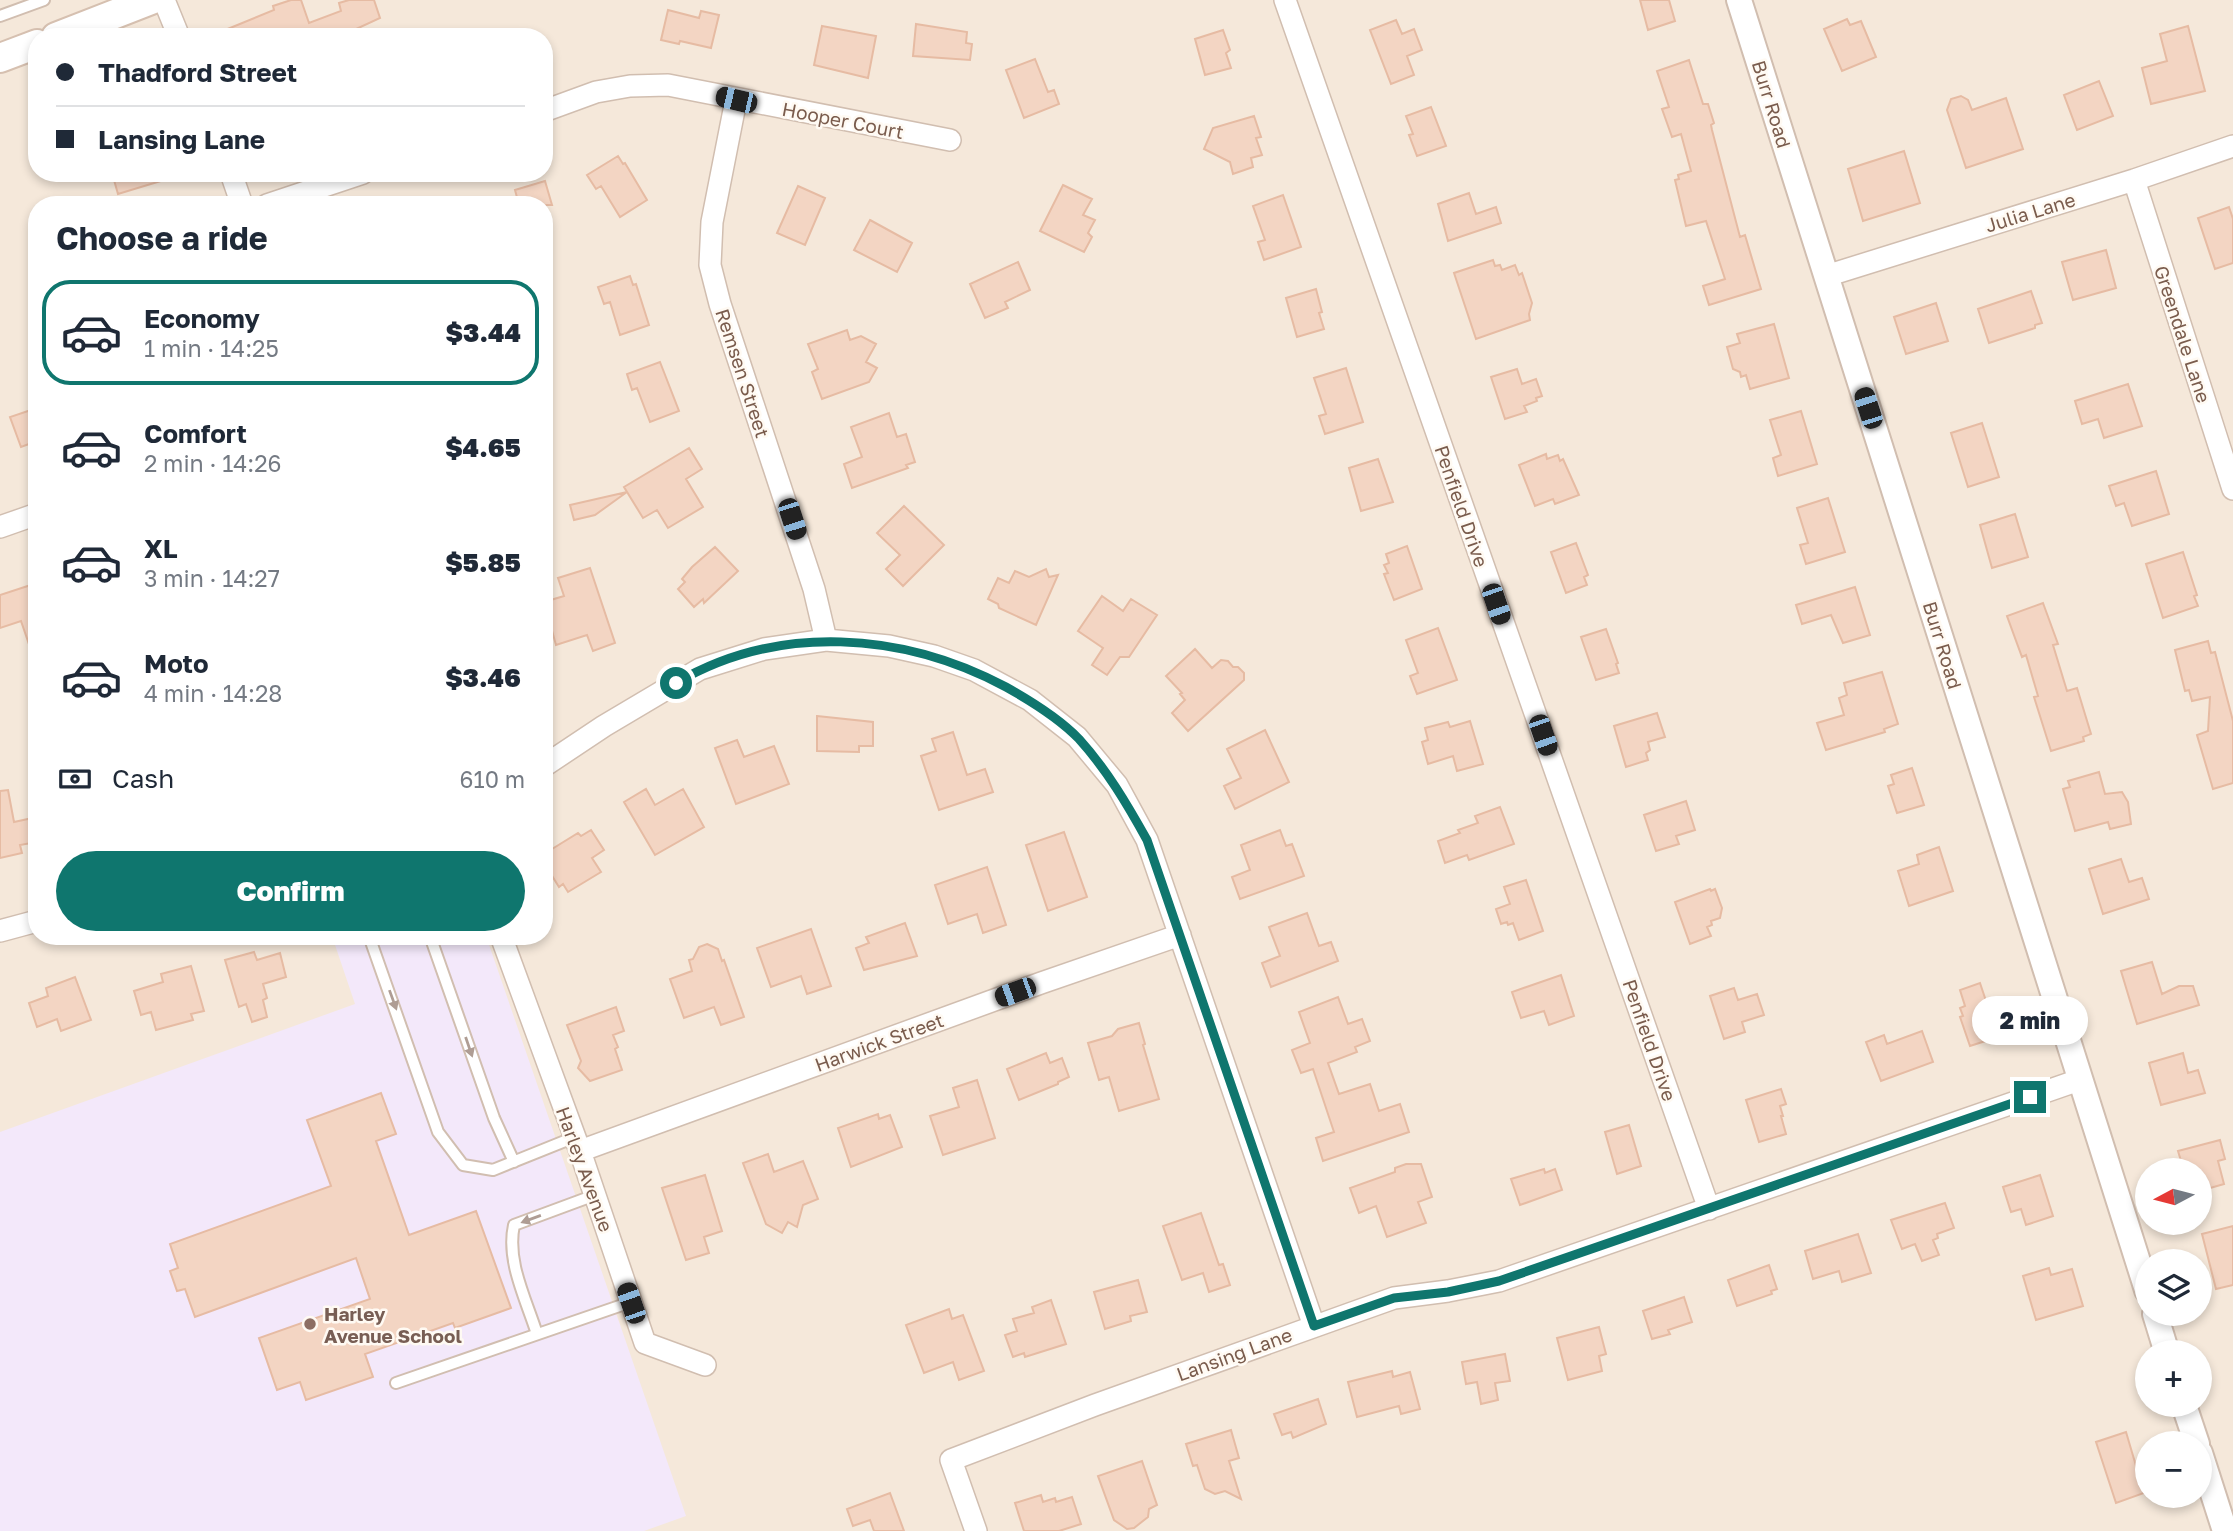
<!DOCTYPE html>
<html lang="en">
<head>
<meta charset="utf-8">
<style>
	:root { --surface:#fff; --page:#f2f2f3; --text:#1f2937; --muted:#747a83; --line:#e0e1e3; --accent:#0f766e }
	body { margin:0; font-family:"Golos Text",sans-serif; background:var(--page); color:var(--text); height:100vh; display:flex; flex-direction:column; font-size:26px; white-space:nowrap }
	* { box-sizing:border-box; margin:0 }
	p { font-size:23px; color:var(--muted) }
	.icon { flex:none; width:38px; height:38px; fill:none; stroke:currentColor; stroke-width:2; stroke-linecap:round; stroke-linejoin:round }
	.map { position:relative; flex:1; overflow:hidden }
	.details { position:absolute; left:28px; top:196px; width:525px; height:749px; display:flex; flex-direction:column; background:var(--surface); border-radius:28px; box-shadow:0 4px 10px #0003 }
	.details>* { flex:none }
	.top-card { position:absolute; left:28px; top:28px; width:525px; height:154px; border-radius:28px; box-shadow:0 4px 10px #0003; display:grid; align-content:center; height:154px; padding:0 28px; background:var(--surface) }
	.needle { width:46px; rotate:263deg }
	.controls { position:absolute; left:2135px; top:1158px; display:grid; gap:14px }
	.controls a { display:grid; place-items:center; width:77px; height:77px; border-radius:50%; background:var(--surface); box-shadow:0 4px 10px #0003; font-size:35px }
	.end { position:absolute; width:32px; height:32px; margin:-16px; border:9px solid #0f766e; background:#fff; box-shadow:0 0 0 4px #fff }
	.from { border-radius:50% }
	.bubble { position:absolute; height:49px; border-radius:24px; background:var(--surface); box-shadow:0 4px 10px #0003; font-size:23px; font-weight:800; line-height:49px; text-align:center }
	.car { position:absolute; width:21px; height:42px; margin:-21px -10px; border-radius:9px; box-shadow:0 0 5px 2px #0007; background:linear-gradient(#222 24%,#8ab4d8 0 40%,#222 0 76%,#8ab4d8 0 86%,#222 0) }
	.top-card b { display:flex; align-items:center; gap:24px; height:66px; font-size:26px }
	.top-card b+b { border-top:2px solid var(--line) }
	.top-card i { width:18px; height:18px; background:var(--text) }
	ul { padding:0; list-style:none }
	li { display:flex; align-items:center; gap:21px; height:105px; margin:0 14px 10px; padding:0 14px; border:4px solid transparent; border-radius:28px }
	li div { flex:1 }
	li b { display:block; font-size:26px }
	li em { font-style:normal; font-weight:800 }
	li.selected { border-color:var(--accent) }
	li>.icon { width:63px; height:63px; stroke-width:1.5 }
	h2 { padding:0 28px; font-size:32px; line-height:84px }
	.pay { display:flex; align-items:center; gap:18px; height:77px; padding:0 28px; font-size:26px }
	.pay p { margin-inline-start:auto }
	.action { display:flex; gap:14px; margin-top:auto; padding:14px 28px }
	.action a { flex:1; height:80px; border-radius:42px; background:var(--accent); color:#fff; font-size:28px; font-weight:800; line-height:80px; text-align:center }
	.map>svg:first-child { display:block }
	.residential { fill:#f5e8da; fill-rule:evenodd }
	.education { fill:#f3e8fa }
	.building { fill:#f3d5c3; stroke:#e6bba3; stroke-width:2 }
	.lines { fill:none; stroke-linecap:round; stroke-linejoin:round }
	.service-casing { stroke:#d1beb0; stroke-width:14 }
	.minor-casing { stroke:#d1beb0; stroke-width:24 }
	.tertiary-casing { stroke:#d1beb0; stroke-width:28 }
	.secondary-casing { stroke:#d6c0b0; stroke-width:32 }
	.service { stroke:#fff; stroke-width:10 }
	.minor { stroke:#fff; stroke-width:21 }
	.tertiary { stroke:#fff; stroke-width:24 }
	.secondary { stroke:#fff; stroke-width:28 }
	.oneway { fill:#af9d94 }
	.route { stroke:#0f766e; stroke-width:9 }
	.education-dot { fill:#8d6e63; stroke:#fffaf3; stroke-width:2.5 }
	.labels { text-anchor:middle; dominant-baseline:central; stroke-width:5; stroke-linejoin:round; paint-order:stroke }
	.street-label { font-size:19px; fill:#7a5c4d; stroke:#fffaf3 }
	.education-label { font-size:19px; font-weight:bold; fill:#785e54; stroke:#fffaf3; text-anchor:start }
</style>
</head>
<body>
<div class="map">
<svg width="2233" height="1531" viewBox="0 0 2233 1531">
	<rect width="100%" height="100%" fill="#fdf6ec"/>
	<path class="residential" d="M0,0H2233V1531H0ZM37,37H544V173H37ZM37,205H544V936H37ZM2147,1171H2200V1223H2147ZM2147,1262H2200V1314H2147ZM2147,1353H2200V1405H2147ZM2147,1444H2200V1496H2147Z"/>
	<path class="education" d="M332,936H486L686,1516L644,1531H0V1132L355,1004Z"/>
	<path class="building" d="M291,0H301L309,23L341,11L339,3L349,0H374L380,18L339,37H208L274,10L273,6Z
		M1640,0H1669L1675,21L1648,30Z
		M668,10L699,18L701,11L719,15L711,48L680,41L679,44L661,40Z
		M1847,19L1850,25L1861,21L1876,57L1842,71L1824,29Z
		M1396,20L1402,34L1414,29L1422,50L1407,56L1414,75L1391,84L1370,30Z
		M916,24L967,32L966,43L972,44L970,60L913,56Z
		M822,26L876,36L868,78L814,65Z
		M2188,26L2205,91L2151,104L2142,68L2167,61L2160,34Z
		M1223,30L1230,50L1226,53L1231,68L1205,75L1195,39Z
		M1035,59L1048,92L1054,90L1059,104L1024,118L1006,70Z
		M1689,60L1703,104H1708L1714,123L1711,125L1712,130L1740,237L1745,235L1761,289L1709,305L1703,286L1725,279L1706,221L1686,226L1675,180L1679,179L1678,175L1691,171L1681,134L1672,137L1662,109L1669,107L1657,71Z
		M2099,81L2113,116L2077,130L2064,95Z
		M1961,96L1968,100L1972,110L2006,98L2023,149L1966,168L1947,110L1951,99Z
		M1431,107L1446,146L1417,156L1409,135L1413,134L1406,116Z
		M1254,116L1261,137L1256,138L1262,155L1251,158L1253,167L1233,174L1230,162L1204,149L1213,128Z
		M1904,151L1920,203L1863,221L1848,169Z
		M618,156L623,164L625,163L647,200L620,217L601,186L596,189L587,175Z
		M112,173H174V177L118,194Z
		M545,181L552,205H519L515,190Z
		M1063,185L1092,199L1083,215L1095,220L1088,233L1092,237L1084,252L1040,231Z
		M798,186L825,198L805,245L777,233Z
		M1469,193L1476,214L1496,207L1501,223L1448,241L1438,204Z
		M1283,195L1301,247L1264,260L1258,242L1265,240L1253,206Z
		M2229,207L2233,219V263L2215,269L2198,218Z
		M870,220L912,243L897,272L854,250Z
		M2106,250L2116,288L2073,300L2062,262Z
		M1493,260L1495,266L1500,265L1502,270L1515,265L1519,275L1522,273L1532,303L1529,314L1530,320L1476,339L1454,273Z
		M1018,262L1030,290L1005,302L1008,308L985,318L970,284Z
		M630,276L633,285L636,284L649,325L620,335L610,302L604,304L598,287Z
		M1316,289L1322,312L1319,313L1324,329L1297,337L1286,298Z
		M2031,291L2042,323L2035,325V328L1989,343L1978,309Z
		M1936,303L1948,341L1906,354L1894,317Z
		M1774,324L1789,378L1750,389L1746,375L1741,377L1740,372L1733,369L1727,347L1740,343L1737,334Z
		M847,330L850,340L861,336L876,344L866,362L877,368L869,382L822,399L812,372L818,369L808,344Z
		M660,362L679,411L650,422L637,388L632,390L627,374Z
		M1346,368L1363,422L1325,434L1319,416L1326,414L1314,378Z
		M1517,369L1522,384L1536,379L1542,396L1536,398L1537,401L1524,406L1527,412L1505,419L1491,377Z
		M2128,384L2142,426L2104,438L2098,419L2082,424L2075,401Z
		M37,408V441L21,447L10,417Z
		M1801,411L1817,464L1778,476L1773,458L1781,455L1770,420Z
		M889,413L897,437L906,434L915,462L906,465L908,468L852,488L844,464L862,457L851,427Z
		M1982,423L1999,477L1968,487L1951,433Z
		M689,448L702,469L686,479L703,507L668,528L657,510L643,518L624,487Z
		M1546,454L1547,459L1558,455L1560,461L1563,459L1579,495L1555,504L1553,499L1535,506L1519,465Z
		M1378,459L1393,502L1361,511L1349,468Z
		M2156,471L2169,514L2132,526L2124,503L2116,506L2109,486Z
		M627,492L595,515L574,520L570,505Z
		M1828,498L1845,552L1806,564L1800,545L1808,543L1797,508Z
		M904,506L944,545L903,586L886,569L900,555L877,533Z
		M2015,514L2028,557L1992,568L1980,525Z
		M1576,543L1588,575L1584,577L1587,585L1566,593L1551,552Z
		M1407,546L1422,589L1394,600L1384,574L1388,573L1384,565L1389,563L1386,554Z
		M715,547L738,571L704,603L703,599L694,607L678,589L685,582L682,579L692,567Z
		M2183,552L2197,595L2194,596L2198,606L2163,618L2146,564Z
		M590,568L615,643L593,651L587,635L556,645L544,602L564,596L558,578Z
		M1046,569L1049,577L1058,575L1036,625L999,608L998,604L988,599L998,578L1009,583L1015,571L1029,577Z
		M37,583V658L34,659L21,621L0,628V595Z
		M1855,587L1870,635L1843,643L1831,615L1802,624L1796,605Z
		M1102,596L1123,611L1131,599L1157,615L1129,657H1120L1107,675L1092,665L1103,648L1078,631Z
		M2043,603L2058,644L2053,645L2067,691L2077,688L2091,734L2083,737L2084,741L2051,751L2034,697L2038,696L2026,655L2022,657L2007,616Z
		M1438,628L1457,680L1417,694L1410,676L1418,673L1406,640Z
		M1606,629L1618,663L1616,664L1619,673L1596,680L1581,637Z
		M2208,641L2211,653L2215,652L2233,721V783L2213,789L2197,735L2208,731L2210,697L2192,701L2189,690L2185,691L2175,650Z
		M1195,649L1212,668L1221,660L1228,661L1233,667H1238L1244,673V680L1188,731L1172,713L1185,700L1180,694L1182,693L1166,676Z
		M1882,672L1898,724L1884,729L1885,732L1826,750L1817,723L1844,715L1839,698L1847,695L1844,683Z
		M1657,713L1665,737L1648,742L1650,750L1646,753L1648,760L1626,767L1614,726Z
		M817,716L873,722V746H859V752L817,751Z
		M1470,721L1483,764L1457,771L1453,756L1428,764L1422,742L1428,740L1425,728L1448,722L1450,727Z
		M1265,730L1289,782L1235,809L1224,786L1241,778L1227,749Z
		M953,732L967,775L985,769L993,792L939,810L921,756L936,751L932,739Z
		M737,740L744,757L774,746L789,784L736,804L715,748Z
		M1912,768L1924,805L1897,813L1888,786L1894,784L1891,775Z
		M2099,772L2105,794L2122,792L2128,802L2131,824L2110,829L2108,822L2075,831L2063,789L2070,787L2068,781Z
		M646,789L655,805L683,789L704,827L655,855L624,802Z
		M8,790L14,822L37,817V842L20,845L22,853L0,858V791Z
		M1686,801L1695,830L1676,836L1679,844L1656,851L1644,815Z
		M1500,807L1514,844L1469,860L1467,855L1445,863L1438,841L1460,833L1458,830L1478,823L1475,816Z
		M591,830L604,850L592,858L601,872L568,892L563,884L559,887L544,863V854L578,833L581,836Z
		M1280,830L1286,846L1292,844L1304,876L1240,899L1232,877L1250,870L1241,845Z
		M1064,832L1087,897L1048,911L1026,845Z
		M1939,847L1953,891L1909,906L1898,871L1919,864L1917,855Z
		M2121,859L2129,882L2142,878L2149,899L2103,914L2089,869Z
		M987,867L1006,925L983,933L977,914L948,924L935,885Z
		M1526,880L1543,931L1519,940L1513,923L1508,925L1507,922L1501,924L1496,909L1510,904L1504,887Z
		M1710,889L1711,891L1715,889L1722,908L1720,918L1711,921L1712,925L1707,927L1711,936L1690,944L1675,902Z
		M1307,913L1319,946L1331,942L1338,961L1271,987L1262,963L1280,956L1269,927Z
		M905,923L917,956L864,970L856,948L869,943L866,937Z
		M811,929L831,986L807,994L801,976L771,987L757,948Z
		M707,944L718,949L722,961L724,960L744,1017L721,1025L714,1007L684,1018L670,979L692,971L689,960L693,959L699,947Z
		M254,952L257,960L280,953L286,977L263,984L267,998L263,1000L267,1017L252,1022L246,1004L239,1007L225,960Z
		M2152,962L2162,994L2179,986H2193L2199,1005L2137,1024L2121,971Z
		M191,966L204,1011L191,1014L193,1020L156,1030L151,1012L141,1015L134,991L163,982L161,974Z
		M1561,975L1574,1016L1549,1025L1544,1011L1521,1018L1512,992Z
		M75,977L91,1020L61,1031L57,1019L37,1027L29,1003L48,996L46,988Z
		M1980,983L1998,1037L1970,1046L1960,1017L1963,1016L1960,1008L1965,1006L1960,990Z
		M1734,988L1738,1000L1757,994L1764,1015L1742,1022L1745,1032L1724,1039L1710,996Z
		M1338,997L1348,1024L1362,1019L1370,1041L1355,1047L1357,1052L1328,1063L1339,1094L1370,1084L1379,1111L1400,1104L1409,1132L1323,1161L1316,1138L1334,1132L1313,1069L1301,1073L1292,1050L1310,1043L1299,1012Z
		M616,1007L624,1031L613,1035L618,1047L615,1049L622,1070L590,1081L578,1068L581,1061L567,1025Z
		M1139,1023L1145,1044L1143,1045L1159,1099L1119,1111L1109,1077L1099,1080L1088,1043L1112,1036L1118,1029Z
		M1922,1031L1933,1062L1881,1081L1866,1042L1884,1035L1887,1044Z
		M1046,1053L1050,1063L1062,1058L1069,1077L1058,1082V1084L1019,1100L1007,1069Z
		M2183,1053L2188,1073L2198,1070L2205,1093L2161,1105L2149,1063Z
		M977,1080L995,1138L943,1155L930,1116L959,1107L953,1088Z
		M1781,1089L1786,1104L1780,1106L1783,1116H1781L1786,1134L1759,1142L1746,1100Z
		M381,1093L396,1134L376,1141L409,1235L476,1211L511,1308L455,1328L453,1323L365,1354L373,1377L306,1400L300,1382L277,1390L259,1338L370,1299L356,1258L195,1317L185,1289L177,1291L170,1271L178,1268L170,1244L331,1186L307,1120Z
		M878,1114L879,1119L890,1115L902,1147L851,1167L838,1128Z
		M1629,1125L1641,1166L1617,1174L1605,1132Z
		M2220,1140L2225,1159L2218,1161L2224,1184L2200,1191V1171H2184L2178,1151Z
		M768,1154L774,1172L803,1161L818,1199L803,1205L797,1227L788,1222L782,1233L766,1224L743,1163Z
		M1406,1164H1421L1432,1197L1418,1202L1426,1223L1387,1237L1376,1206L1359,1213L1350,1188L1395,1172V1168Z
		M1544,1169L1545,1173L1555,1169L1562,1190L1520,1205L1511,1179Z
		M705,1175L722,1231L704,1237L709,1253L686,1260L662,1188Z
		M2040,1175L2053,1216L2026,1225L2021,1209L2011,1212L2003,1187Z
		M1945,1203L1954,1228L1937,1234L1938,1238L1933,1240L1939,1255L1922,1261L1915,1244L1902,1249L1891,1220Z
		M1201,1213L1219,1265L1223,1264L1230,1285L1209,1292L1203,1273L1182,1280L1163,1226Z
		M2233,1226V1285L2216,1289L2202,1234Z
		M1858,1234L1871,1273L1842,1282L1839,1271L1813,1279L1805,1251Z
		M1769,1265L1777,1289L1771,1291L1772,1294L1737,1306L1728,1280Z
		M2049,1268L2051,1275L2072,1269L2083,1306L2036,1320L2023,1276Z
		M1138,1280L1147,1312L1130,1316L1131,1321L1105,1329L1094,1292Z
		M1684,1297L1692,1322L1668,1330L1670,1334L1652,1339L1643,1311Z
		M1051,1300L1066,1344L1025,1357L1024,1353L1013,1357L1005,1335L1017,1331L1013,1319L1034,1313L1032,1307Z
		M949,1309L952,1319L963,1315L984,1371L959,1380L953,1362L924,1373L906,1325Z
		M1599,1327L1606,1354L1599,1356L1602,1371L1568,1380L1557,1338Z
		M1505,1354L1510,1381L1495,1383L1498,1400L1481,1404L1477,1382L1466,1384L1462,1362Z
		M1392,1371L1393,1377L1410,1372L1420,1409L1401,1414L1399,1406L1357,1417L1348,1382Z
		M1318,1399L1326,1424L1293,1438L1291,1432L1282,1435L1274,1414Z
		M1231,1430L1239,1458L1229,1461L1241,1499L1225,1491L1215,1494L1205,1489L1197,1465L1193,1466L1186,1444Z
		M2126,1432L2144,1493L2116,1503L2096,1442Z
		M1142,1461L1157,1505L1149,1509L1148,1517L1134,1528L1127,1529L1114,1520L1098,1476Z
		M890,1493L904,1531H874L870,1520L853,1526L847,1509Z
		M1041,1495L1043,1502L1055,1498L1056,1502L1072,1497L1081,1524L1059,1531H1024L1015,1503Z"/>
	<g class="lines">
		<defs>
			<path id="service" d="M0,16L44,0
				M369,936L438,1132L463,1165L493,1170L575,1137
				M430,936L494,1118L514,1162
				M537,1334C526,1299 506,1261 514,1225L595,1195
				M396,1383L631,1302"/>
			<path id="minor" d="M164,0L179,37
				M1285,0L1709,1209
				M736,100L712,222L710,265L720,304L814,589L826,640
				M544,111L596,92L630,86L668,85L950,140
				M231,173L242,205
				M2134,180L2233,489
				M267,205L363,173
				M1826,276L2134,180L2233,146
				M0,527L37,514
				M544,766L604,726L700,669L764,649L826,640L889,646L934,656L974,670L1030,700L1077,737L1117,785L1147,840L1314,1326
				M0,931L37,921
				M501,936L580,1151L645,1343L705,1365
				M580,1151L1041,983L1180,935
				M976,1531L951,1460L1095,1405L1394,1298L1448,1291L1499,1281L2079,1080"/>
			<path id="tertiary" d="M1739,0L2147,1290
				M2155,1314L2167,1353
				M2184,1405L2197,1444
				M2200,1453L2225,1531"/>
			<path id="secondary" d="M56,37L151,0
				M0,58L37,44"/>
		</defs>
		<use href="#service" class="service-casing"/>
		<use href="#minor" class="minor-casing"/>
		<use href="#tertiary" class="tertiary-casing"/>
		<use href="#secondary" class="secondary-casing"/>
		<use href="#service" class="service"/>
		<use href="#minor" class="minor"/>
		<use href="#tertiary" class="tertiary"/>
		<use href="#secondary" class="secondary"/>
	</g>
	<defs><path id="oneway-solid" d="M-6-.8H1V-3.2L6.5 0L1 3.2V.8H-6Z" transform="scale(1.75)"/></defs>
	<g class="oneway">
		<use href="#oneway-solid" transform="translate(393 1000) rotate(70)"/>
		<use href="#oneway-solid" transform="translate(469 1047) rotate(71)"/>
		<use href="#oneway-solid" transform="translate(531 1219) rotate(160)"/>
	</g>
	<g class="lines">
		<path class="route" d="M676,683C778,623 903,632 1006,687C1031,701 1059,718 1079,739C1107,770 1127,804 1147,840L1314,1326L1394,1298L1448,1292L1499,1281L2030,1097"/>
	</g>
	<circle class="education-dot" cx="310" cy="1324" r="7"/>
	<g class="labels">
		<g class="street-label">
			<text transform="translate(1772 104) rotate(73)">Burr Road</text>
			<text transform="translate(843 120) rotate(11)">Hooper Court</text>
			<text transform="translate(2030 212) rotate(-17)">Julia Lane</text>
			<text transform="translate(2183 334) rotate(72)">Greendale Lane</text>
			<text transform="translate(743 373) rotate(72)">Remsen Street</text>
			<text transform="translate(1462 506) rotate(71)">Penfield Drive</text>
			<text transform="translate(1943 645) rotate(73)">Burr Road</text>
			<text transform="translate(1650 1040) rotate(71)">Penfield Drive</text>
			<text transform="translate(879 1042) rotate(-20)">Harwick Street</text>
			<text transform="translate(585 1169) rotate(70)">Harley Avenue</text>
			<text transform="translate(1234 1354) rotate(-20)">Lansing Lane</text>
		</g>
		<g class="education-label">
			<text x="324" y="1313">Harley<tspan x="324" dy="22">Avenue School</tspan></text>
		</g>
	</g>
</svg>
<div class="controls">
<a><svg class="needle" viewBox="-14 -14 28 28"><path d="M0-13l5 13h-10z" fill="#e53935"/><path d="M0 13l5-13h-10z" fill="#747a83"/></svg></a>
<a><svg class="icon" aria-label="layers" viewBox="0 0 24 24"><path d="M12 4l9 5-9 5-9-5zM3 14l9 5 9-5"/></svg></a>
<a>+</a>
<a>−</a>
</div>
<i class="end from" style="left:676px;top:683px"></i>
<i class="end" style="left:2030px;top:1097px"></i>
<div class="bubble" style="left:1972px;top:996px;width:116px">2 min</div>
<i class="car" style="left:736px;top:100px;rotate:283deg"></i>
<i class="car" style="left:1868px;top:408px;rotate:342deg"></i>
<i class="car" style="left:792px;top:519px;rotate:162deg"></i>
<i class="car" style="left:1496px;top:604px;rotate:161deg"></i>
<i class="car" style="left:1543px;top:735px;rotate:161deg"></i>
<i class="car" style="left:1015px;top:992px;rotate:250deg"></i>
<i class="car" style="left:631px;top:1303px;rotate:341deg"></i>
<div class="top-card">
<b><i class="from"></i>Thadford Street</b>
<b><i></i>Lansing Lane</b>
</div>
<section class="details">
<h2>Choose a ride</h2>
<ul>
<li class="selected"><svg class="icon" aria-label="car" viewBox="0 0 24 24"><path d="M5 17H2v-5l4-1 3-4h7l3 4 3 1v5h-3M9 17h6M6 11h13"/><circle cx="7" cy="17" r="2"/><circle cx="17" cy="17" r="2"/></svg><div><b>Economy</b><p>1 min · 14:25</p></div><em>$3.44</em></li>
<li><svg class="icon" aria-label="car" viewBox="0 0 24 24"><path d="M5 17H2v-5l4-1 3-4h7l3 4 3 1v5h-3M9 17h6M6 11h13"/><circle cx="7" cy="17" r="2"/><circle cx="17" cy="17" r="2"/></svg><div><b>Comfort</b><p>2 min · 14:26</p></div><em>$4.65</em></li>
<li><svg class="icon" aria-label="car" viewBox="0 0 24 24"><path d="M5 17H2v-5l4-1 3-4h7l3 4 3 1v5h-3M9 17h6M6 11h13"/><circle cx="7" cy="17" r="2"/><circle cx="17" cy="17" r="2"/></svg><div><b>XL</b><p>3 min · 14:27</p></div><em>$5.85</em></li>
<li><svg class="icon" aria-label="car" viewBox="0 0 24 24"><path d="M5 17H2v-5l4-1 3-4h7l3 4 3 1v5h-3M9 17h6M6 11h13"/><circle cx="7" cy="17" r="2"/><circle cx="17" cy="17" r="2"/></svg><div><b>Moto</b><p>4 min · 14:28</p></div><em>$3.46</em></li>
</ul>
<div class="pay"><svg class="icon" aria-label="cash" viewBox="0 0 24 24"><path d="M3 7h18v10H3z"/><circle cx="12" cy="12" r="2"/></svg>Cash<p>610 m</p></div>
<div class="action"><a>Confirm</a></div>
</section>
</div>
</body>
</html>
